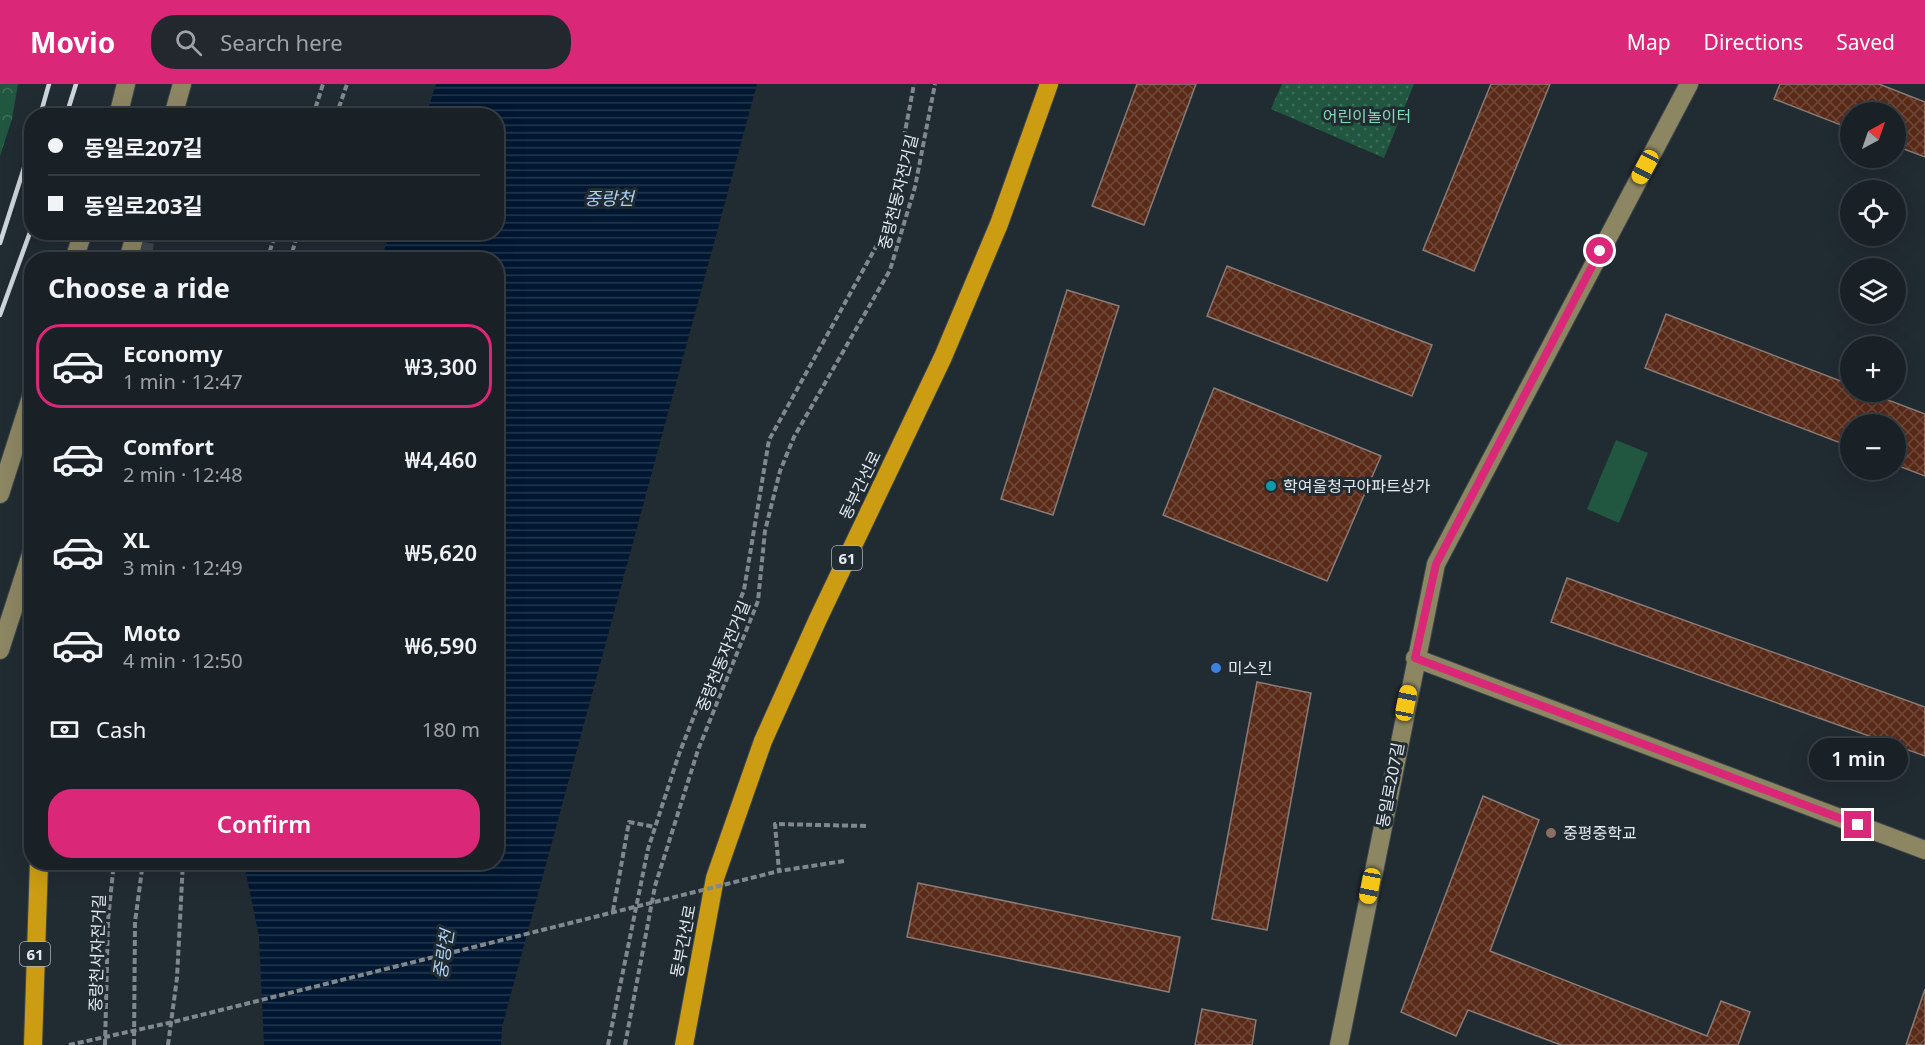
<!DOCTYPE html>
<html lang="en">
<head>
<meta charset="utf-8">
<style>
	:root { --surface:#192026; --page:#22282e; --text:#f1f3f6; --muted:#9fa3a7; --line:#373e43; --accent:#db2777 }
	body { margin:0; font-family:"Noto Sans","Noto Sans KR",sans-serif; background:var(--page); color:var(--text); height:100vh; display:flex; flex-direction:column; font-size:22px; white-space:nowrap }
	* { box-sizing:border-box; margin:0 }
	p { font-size:20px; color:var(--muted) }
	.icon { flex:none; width:33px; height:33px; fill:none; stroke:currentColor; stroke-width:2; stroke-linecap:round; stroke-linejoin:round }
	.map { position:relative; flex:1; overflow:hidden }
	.details { position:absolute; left:24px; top:168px; width:480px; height:618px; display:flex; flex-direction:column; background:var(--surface); border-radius:24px; box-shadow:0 6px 24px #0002,0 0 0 2px var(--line) }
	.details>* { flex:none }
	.banner { position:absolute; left:24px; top:24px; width:480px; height:132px; border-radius:24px; box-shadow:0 6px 24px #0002,0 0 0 2px var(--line); display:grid; align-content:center; height:132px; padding:0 24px; background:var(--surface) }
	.needle { width:39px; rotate:40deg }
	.controls { position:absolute; left:1840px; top:18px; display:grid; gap:12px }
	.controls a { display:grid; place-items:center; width:66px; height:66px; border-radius:50%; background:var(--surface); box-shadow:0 6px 24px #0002,0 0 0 2px var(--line); font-size:30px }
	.end { position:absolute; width:27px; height:27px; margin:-14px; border:8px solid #db2777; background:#fff; box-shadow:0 0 0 3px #fff }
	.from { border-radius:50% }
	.bubble { position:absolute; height:42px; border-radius:21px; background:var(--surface); box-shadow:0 6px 24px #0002,0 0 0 2px var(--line); font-size:20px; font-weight:600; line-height:42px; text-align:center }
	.car { position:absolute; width:18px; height:36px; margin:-18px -9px; border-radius:8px; box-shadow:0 0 4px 2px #0007; background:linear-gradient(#f5c518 24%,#345 0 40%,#f5c518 0 76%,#345 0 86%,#f5c518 0) }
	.banner b { display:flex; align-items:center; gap:21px; height:57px; font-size:22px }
	.banner b+b { border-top:2px solid var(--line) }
	.banner i { width:15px; height:15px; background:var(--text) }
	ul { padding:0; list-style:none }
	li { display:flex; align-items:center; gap:18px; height:84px; margin:0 12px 9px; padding:0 12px; border:3px solid transparent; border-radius:24px }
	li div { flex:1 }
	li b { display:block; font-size:22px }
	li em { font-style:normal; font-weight:600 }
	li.active { border-color:var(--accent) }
	li>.icon { width:54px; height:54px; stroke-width:1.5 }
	h2 { padding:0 24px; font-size:27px; line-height:72px }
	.pay { display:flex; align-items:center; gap:15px; height:66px; padding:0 24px; font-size:22px }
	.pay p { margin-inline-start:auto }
	.primary-button { display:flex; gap:12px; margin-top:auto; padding:12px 24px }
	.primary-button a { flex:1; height:69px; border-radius:24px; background:var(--accent); color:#fff; font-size:24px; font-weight:600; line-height:69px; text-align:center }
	header { display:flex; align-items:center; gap:36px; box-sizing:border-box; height:84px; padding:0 30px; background:var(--accent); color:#fff }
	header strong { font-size:28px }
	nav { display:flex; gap:33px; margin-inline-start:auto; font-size:21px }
	.search { width:420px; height:54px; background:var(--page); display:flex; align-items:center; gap:15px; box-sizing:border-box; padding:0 21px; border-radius:24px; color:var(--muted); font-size:22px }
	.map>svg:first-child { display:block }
	.forest { fill:url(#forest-crowns) }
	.park { fill:url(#park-dots) }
	.garden { fill:#215740 }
	.water { fill:url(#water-rules) }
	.building { fill:url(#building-cross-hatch); stroke:#897b76; stroke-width:1.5 }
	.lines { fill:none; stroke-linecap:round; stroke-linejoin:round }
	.highway-tunnel { stroke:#3e484e; stroke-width:18; stroke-dasharray:18 9; stroke-linecap:butt }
	.secondary-casing { stroke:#3e474d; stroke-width:20 }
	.highway-casing { stroke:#3e474d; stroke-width:20 }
	.path { stroke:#80888e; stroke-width:4; stroke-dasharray:6 3; stroke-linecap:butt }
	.secondary { stroke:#8c8663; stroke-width:18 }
	.highway { stroke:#cc9d13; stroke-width:18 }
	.rail { stroke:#ced5da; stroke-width:4.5 }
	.path-bridge { stroke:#80888e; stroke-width:4; stroke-dasharray:6 3; stroke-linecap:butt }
	.route { stroke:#db2777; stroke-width:8 }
	.culture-dot { fill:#0f9aa8; stroke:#212b32; stroke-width:2 }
	.shop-dot { fill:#3f7fe0; stroke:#212b32; stroke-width:2 }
	.education-dot { fill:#8d6e63; stroke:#212b32; stroke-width:2 }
	.labels { text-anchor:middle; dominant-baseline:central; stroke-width:6; stroke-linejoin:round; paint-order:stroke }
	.shield { fill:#212b32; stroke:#aab1b6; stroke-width:1.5 }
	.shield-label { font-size:15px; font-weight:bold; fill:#e4eaef }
	.park-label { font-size:16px; fill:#81dbb2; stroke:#212b32 }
	.street-label { font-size:16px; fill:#e4eaef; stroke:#212b32 }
	.poi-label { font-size:16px; fill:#e4eaef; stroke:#212b32; text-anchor:start }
	.water-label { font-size:18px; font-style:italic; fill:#aed0f5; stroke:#212b32 }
</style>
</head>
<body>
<header>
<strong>Movio</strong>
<div class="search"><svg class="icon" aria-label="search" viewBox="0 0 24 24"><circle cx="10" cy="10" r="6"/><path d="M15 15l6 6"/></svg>Search here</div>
<nav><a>Map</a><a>Directions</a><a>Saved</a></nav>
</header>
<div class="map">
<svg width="1925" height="961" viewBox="0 0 1925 961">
	<defs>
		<pattern id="forest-crowns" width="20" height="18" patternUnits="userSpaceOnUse" patternTransform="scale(1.5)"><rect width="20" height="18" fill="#215740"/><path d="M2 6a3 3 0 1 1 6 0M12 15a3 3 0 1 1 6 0" fill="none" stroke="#416f5c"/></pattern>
		<pattern id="park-dots" width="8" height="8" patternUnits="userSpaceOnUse" patternTransform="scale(1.5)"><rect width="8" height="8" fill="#215740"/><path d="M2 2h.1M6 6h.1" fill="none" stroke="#416f5c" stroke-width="1.8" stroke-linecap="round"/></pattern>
		<pattern id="water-rules" width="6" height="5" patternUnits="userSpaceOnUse" patternTransform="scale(1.5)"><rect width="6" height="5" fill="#001731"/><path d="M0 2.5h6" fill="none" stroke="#25394f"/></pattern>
		<pattern id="building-cross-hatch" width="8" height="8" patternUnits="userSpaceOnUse" patternTransform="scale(1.5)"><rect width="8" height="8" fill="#592a18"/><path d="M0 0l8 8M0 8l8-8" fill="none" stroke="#71493a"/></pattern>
	</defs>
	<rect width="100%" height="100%" fill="#212b32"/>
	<path class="forest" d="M0,0H18L12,35L0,72Z"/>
	<path class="park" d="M1282,0H1414L1384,74L1271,25Z"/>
	<path class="garden" d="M1616,356L1648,369L1619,439L1587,425Z"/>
	<path class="water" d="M436,0H757L502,943L501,961H264L259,853L244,779L496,778V176L381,175L390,149L496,148V32L426,31Z"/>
	<path class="building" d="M1137,0H1196L1144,141L1092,122Z
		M1491,0H1550L1474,187L1423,166Z
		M1780,0H1879L1925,18V73L1896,62V28H1851V45L1774,15Z
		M1227,182L1432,261L1412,312L1207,232Z
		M1067,206L1119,222L1053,431L1001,415Z
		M1666,230L1851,301V308H1867L1925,330V392L1896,381V340H1851V363L1645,284Z
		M1214,304L1381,372L1327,497L1163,431Z
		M1567,494L1925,623V672L1551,538Z
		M1257,598L1311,609L1267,846L1212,835Z
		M1483,712L1539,736L1490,867L1707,952L1721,917L1750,928L1738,961H1561L1468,926L1456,952L1401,928Z
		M918,799L1180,853L1169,908L907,853Z
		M1925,905V961H1906Z
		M1202,925L1256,936L1252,961H1195Z"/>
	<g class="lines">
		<path class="highway-tunnel" d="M142,176L147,148"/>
		<defs>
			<path id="secondary" d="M118,32L126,0
				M173,32L182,0
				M74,176L83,148
				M128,176L136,148
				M0,410L32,310
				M0,566L32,467
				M1415,574L1925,766
				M1339,961L1436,480L1689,0"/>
			<path id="highway" d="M33,961L39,778
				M684,961L715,794L763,657L818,535L943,273L999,140L1049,0"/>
		</defs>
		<use href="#secondary" class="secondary-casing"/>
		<use href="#highway" class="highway-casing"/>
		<path class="path" d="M313,32L323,0
			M336,32L347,0
			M267,176L276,148
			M290,176L298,148
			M844,777L779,787L775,740L866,742
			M613,827L629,738L655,743
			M105,961L108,836L114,778
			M134,961L135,838L143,778
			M168,961L177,894L183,778
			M608,961L648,765L679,670L744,506L769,356L877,161L889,133L914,0
			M625,961L655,802L698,666L758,517L765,447L780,387L794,353L890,186L915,103L935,0"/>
		<use href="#secondary" class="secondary"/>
		<use href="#highway" class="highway"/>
		<path class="rail" d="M40,32L49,0
			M66,32L76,0
			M0,159L32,59
			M0,231L32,143"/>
		<path class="path-bridge" d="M69,961L173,938L779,787"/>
	</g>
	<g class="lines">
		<path class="route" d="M1600,167L1436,480L1415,574L1858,741"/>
	</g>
	<circle class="culture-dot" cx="1271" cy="402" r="6"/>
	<circle class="shop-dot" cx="1216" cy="584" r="6"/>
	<circle class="education-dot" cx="1551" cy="749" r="6"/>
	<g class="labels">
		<g class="shield">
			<rect x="832" y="462" width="30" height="24" rx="4.5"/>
			<rect x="20" y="858" width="30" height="24" rx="4.5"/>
		</g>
		<g class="shield-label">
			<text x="847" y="474">61</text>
			<text x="35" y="870">61</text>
		</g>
		<g class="park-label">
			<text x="1367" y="32">어린이놀이터</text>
		</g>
		<g class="street-label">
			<text transform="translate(898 108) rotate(-76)">중랑천동자전거길</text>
			<text transform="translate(860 401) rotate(-64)">동부간선로</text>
			<text transform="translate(723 572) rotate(-68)">중랑천동자전거길</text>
			<text transform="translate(1390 701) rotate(-79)">동일로207길</text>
			<text transform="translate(683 857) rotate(-79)">동부간선로</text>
			<text transform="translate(97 869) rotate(-88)">중랑천서자전거길</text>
		</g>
		<g class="poi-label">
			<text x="1283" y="402">학여울청구아파트상가</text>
			<text x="1228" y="584">미스킨</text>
			<text x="1563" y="749">중평중학교</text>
		</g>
		<g class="water-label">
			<text x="609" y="114">중랑천</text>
			<text transform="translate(443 870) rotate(-81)">중랑천</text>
		</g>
	</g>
</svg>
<div class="controls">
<a><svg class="needle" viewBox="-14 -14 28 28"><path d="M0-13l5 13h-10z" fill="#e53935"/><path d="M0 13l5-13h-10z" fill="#9fa3a7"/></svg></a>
<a><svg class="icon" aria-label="locate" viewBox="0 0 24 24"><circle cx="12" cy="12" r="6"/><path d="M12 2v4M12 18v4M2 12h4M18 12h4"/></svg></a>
<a><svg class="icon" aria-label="layers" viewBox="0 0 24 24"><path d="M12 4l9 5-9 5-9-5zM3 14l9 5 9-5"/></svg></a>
<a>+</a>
<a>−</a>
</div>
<i class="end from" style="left:1600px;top:167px"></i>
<i class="end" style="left:1858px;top:741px"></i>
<div class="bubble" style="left:1809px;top:654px;width:99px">1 min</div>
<i class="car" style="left:1645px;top:83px;rotate:208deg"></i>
<i class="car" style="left:1406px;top:619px;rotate:11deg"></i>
<i class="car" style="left:1370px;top:802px;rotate:191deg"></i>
<div class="banner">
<b><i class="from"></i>동일로207길</b>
<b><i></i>동일로203길</b>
</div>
<section class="details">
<h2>Choose a ride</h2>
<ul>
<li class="active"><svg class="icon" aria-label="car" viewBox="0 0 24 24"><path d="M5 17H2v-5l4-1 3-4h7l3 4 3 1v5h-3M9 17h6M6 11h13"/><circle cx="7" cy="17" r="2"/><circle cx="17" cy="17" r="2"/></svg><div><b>Economy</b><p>1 min · 12:47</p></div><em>₩3,300</em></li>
<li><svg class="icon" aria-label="car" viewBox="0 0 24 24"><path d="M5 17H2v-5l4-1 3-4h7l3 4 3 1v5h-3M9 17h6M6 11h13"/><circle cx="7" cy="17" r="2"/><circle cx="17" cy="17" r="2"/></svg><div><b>Comfort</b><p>2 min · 12:48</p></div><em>₩4,460</em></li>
<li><svg class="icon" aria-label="car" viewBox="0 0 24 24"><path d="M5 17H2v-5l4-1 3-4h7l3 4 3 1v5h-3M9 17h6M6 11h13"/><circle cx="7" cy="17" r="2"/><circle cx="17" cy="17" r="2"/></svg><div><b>XL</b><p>3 min · 12:49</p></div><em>₩5,620</em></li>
<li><svg class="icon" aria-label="car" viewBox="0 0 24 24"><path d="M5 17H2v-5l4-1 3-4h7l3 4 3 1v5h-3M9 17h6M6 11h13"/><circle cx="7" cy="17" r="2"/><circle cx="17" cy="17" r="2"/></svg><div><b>Moto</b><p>4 min · 12:50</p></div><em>₩6,590</em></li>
</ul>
<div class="pay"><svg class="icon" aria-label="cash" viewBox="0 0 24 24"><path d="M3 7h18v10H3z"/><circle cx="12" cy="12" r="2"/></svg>Cash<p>180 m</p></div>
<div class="primary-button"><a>Confirm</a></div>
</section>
</div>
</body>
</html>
